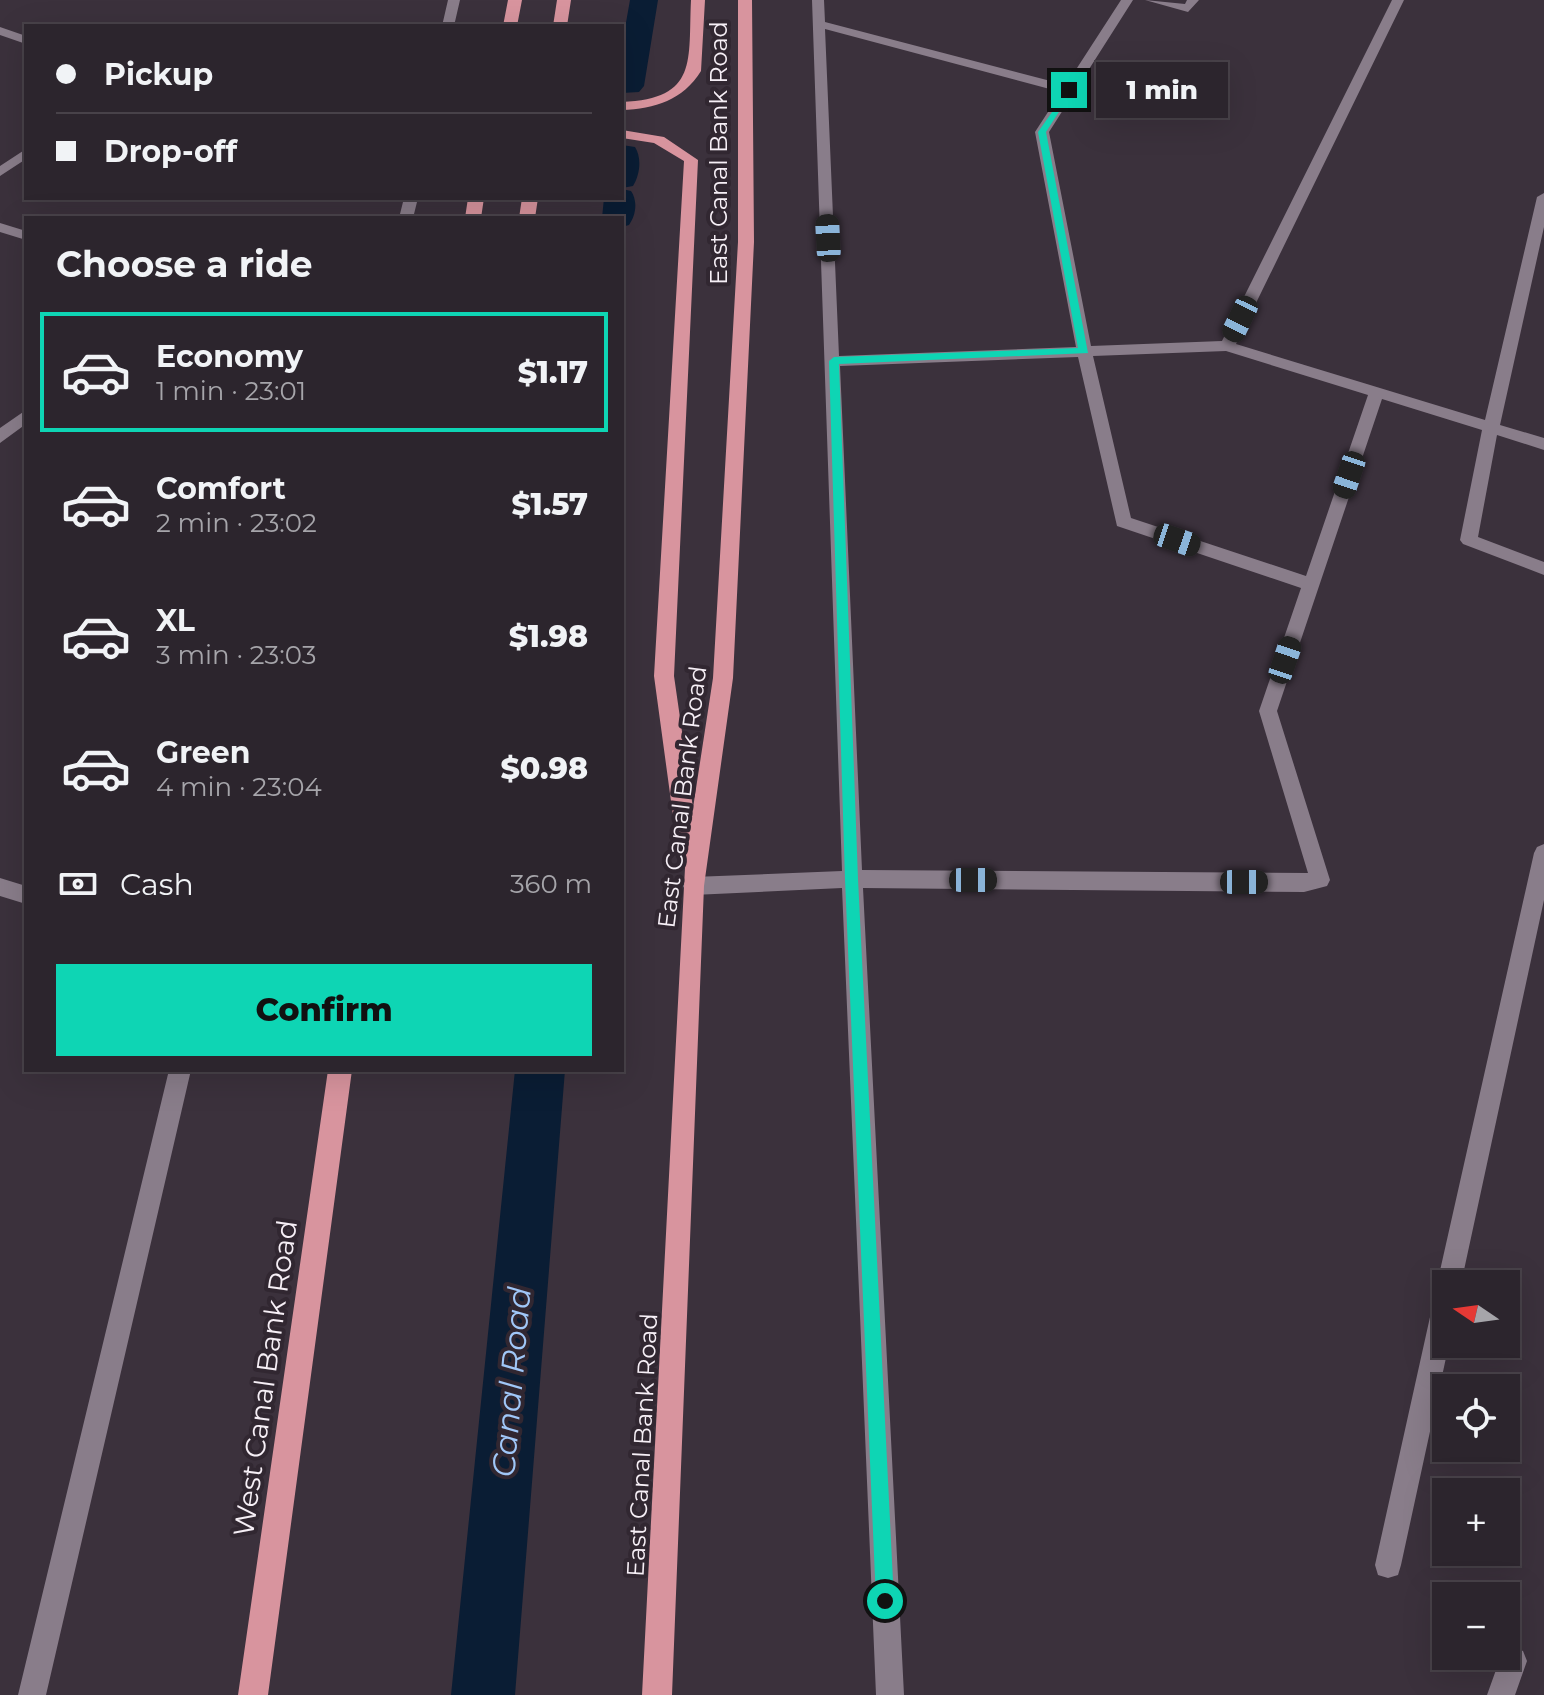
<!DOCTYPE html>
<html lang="en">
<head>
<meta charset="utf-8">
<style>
	:root { --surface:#2c252d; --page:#342d35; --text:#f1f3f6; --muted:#a6a5aa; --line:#484249; --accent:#0ed5b4 }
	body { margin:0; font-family:Montserrat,sans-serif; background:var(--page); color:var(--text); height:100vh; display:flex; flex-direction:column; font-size:30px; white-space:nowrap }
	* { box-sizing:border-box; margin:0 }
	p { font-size:26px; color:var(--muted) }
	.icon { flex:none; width:44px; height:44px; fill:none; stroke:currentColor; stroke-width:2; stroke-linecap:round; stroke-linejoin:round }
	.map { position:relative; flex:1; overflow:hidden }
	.sheet { position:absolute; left:24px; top:216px; width:600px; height:856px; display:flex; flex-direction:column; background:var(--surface); border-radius:0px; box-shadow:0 8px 32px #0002,0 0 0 2px var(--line) }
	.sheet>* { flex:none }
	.top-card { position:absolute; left:24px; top:24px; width:600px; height:176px; border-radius:0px; box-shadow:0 8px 32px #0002,0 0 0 2px var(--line); display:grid; align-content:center; height:176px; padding:0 32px; background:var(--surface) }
	.needle { width:52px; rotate:283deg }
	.controls { position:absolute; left:1432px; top:1270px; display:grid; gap:16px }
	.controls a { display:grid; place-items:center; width:88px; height:88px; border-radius:0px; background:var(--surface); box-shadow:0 8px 32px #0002,0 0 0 2px var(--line); font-size:40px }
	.end { position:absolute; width:36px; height:36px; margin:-18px; border:10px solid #0ed5b4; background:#111; box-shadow:0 0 0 4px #111 }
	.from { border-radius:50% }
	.bubble { position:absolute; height:56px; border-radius:0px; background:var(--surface); box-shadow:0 8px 32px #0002,0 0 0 2px var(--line); font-size:26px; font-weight:800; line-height:56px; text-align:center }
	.car { position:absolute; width:24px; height:48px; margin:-24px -12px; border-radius:10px; box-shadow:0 0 6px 2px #0007; background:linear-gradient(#222 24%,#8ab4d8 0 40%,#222 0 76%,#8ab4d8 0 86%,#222 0) }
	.top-card b { display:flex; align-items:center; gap:28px; height:76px; font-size:30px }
	.top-card b+b { border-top:2px solid var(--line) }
	.top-card i { width:20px; height:20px; background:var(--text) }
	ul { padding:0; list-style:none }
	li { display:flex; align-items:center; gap:24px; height:120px; margin:0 16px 12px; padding:0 16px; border:4px solid transparent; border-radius:0px }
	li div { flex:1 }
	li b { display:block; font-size:30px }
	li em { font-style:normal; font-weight:800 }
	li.on { border-color:var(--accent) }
	li>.icon { width:72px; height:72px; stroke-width:1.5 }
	h2 { padding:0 32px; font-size:36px; line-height:96px }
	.pay { display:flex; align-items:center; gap:20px; height:88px; padding:0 32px; font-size:30px }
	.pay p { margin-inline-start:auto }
	.action { display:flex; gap:16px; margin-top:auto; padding:16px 32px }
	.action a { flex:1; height:92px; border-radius:0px; background:var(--accent); color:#111; font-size:32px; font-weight:800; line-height:92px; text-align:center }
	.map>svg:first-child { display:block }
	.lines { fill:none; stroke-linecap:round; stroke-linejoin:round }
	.canal { fill:#0a1d34; fill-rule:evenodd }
	.minor { fill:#897d8a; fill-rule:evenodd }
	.tertiary { fill:#897d8a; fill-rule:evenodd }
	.trunk { fill:#d8949e; fill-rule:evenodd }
	.route { fill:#0ed5b4 }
	.labels { text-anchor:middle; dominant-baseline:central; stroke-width:8; stroke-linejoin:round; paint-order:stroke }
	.street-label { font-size:24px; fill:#f6eff6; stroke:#312731 }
	.near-street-label { font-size:28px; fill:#f6eff6; stroke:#312731 }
	.near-water-label { font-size:32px; font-style:italic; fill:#a0c7f8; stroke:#312731 }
</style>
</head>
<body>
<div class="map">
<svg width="1544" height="1695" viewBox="0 0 1544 1695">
	<rect width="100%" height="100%" fill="#3b313c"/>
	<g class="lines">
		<path class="canal" d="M630,0H658L644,86L639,92L622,93V45Z
			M622,145L635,147C642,158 640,175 633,186L622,188Z
			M622,189L631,191C638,201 636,215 629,225L622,227V218H602L604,198H622Z
			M515,1070H565L515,1695H451Z"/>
		<path class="minor" d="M448,0H460L454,26H442Z
			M812,0H824L825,22L1066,85L1121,0H1133L1049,132L1091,346L1222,341L1392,0H1404L1236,344L1485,420L1537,197L1544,193V227L1500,425L1544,438V450L1497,435L1478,537L1544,562V575L1463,544L1460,540L1482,430L1382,399L1277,711L1330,880L1327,886L1304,892L863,888L904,1695H876L842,888L693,895L686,892L683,886L686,880L693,877L842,871ZM825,29L1061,92L1035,132L1076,347L839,356ZM1226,351L1368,395L1306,576L1131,518L1093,356ZM1078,357L1117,526L1301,588L1259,711L1308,873L862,870L840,366Z
			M1145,0L1185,4L1187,0H1199L1188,12Z
			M0,27L26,36V44L0,35Z
			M26,149V159L0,176V166Z
			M404,198H418L413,218H399Z
			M0,223L26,231V240L0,232Z
			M26,410V424L0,443V428Z
			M1544,844V900L1461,1284H1446V1344H1449L1401,1565L1398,1575L1388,1578L1378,1575L1375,1565L1434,1299L1439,1290L1437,1284L1534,853L1537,847Z
			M169,1070H191L46,1695H18Z
			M1513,1647L1523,1651L1527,1661L1515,1695H1487L1501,1656H1506V1650Z"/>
		<path class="tertiary" d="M0,878L26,886V904L0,896Z"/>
		<path class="trunk" d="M508,0H522L517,26H503Z
			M557,0H571L567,26H553Z
			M691,0H705L701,71C683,100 655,109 622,110V102C699,99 688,60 691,0Z
			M738,0H752L754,242L733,678L704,886L672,1695H642L685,868L679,860L654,676L684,161L654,143L622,138V130L664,137L698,160L674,676L693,808L713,678L738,242Z
			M468,198H484L481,218H465Z
			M522,198H538L535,218H519Z
			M328,1070H352L268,1695H238Z"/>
	</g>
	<path class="route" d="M1069,88L1073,90L1046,132L1088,353L839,364L858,879L894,1601L891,1607L885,1610L879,1607L876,1601L845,879L829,361L834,357L1078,348L1038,132Z"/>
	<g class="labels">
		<g class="street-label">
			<text transform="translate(718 153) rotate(-90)">East Canal Bank Road</text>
			<text transform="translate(682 797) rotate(-83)">East Canal Bank Road</text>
			<text transform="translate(642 1445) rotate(-87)">East Canal Bank Road</text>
		</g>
		<g class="near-street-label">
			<text transform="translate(265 1378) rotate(-82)">West Canal Bank Road</text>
		</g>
		<g class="near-water-label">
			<text transform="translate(511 1382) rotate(-85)">Canal Road</text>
		</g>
	</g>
</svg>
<div class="controls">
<a><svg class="needle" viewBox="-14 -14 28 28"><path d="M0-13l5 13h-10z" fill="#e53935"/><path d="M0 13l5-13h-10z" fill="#a6a5aa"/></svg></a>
<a><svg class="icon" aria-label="locate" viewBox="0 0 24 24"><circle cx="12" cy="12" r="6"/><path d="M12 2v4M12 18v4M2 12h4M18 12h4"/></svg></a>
<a>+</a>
<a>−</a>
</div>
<i class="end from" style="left:885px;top:1601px"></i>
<i class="end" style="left:1069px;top:90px"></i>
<div class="bubble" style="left:1096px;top:62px;width:132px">1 min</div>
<i class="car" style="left:828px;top:238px;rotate:357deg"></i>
<i class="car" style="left:1240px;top:319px;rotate:206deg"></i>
<i class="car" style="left:1349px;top:475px;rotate:199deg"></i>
<i class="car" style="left:1177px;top:540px;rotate:109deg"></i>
<i class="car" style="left:1285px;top:660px;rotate:19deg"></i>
<i class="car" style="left:973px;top:880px;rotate:90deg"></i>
<i class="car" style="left:1244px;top:882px;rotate:90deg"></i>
<div class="top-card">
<b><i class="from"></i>Pickup</b>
<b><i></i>Drop-off</b>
</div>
<section class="sheet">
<h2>Choose a ride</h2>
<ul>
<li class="on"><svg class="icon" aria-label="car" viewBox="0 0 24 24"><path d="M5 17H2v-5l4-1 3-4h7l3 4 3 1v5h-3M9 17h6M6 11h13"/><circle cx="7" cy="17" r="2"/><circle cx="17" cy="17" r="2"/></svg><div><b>Economy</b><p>1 min · 23:01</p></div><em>$1.17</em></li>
<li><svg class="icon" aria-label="car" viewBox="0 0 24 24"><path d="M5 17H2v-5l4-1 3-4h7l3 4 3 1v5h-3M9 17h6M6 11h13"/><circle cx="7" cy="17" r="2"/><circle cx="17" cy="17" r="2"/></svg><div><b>Comfort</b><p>2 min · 23:02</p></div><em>$1.57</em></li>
<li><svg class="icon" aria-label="car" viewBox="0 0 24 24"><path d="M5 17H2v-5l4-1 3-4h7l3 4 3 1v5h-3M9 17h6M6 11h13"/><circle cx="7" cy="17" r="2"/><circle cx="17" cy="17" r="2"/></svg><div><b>XL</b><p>3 min · 23:03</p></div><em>$1.98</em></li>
<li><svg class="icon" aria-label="car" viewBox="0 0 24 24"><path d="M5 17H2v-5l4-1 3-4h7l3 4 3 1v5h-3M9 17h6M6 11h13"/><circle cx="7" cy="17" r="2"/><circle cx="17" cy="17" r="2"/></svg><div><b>Green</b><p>4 min · 23:04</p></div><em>$0.98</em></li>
</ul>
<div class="pay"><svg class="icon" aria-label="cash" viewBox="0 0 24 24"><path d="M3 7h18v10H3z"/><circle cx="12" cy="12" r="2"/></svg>Cash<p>360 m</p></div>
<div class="action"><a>Confirm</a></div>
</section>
</div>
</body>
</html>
